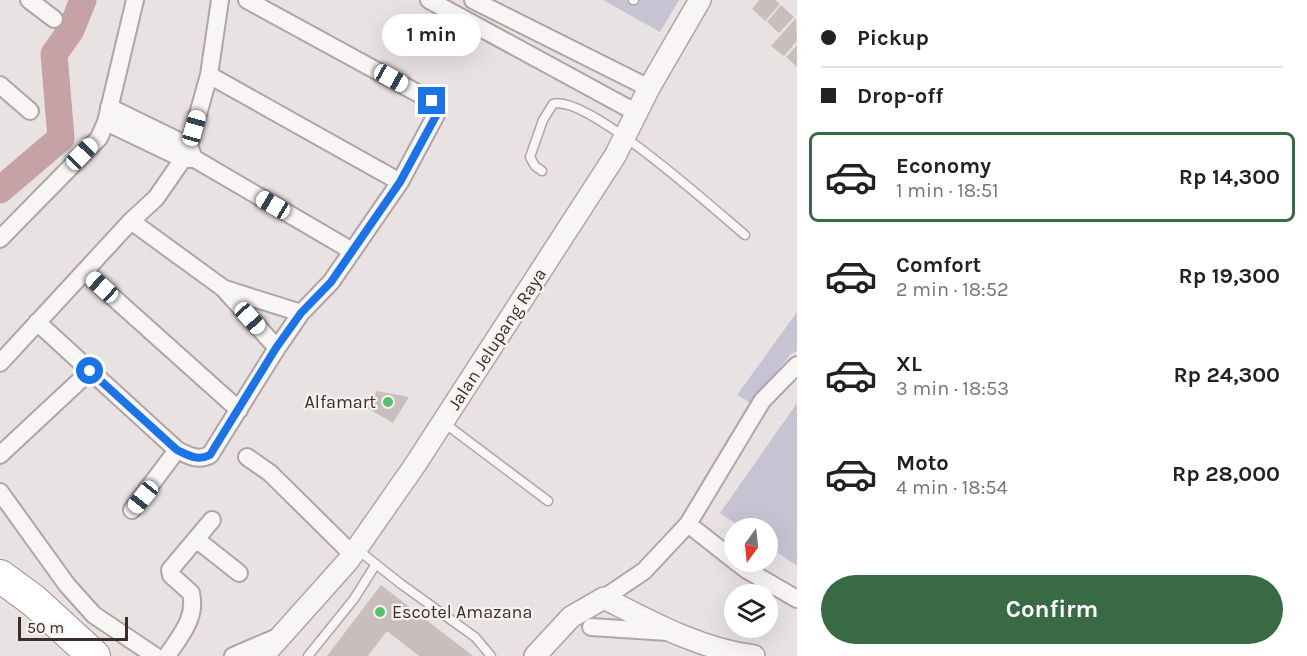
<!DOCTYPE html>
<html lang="en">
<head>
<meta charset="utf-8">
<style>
	:root { --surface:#fff; --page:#f6f6f6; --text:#222; --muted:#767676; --line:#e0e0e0; --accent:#386a43 }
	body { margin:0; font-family:Karla,sans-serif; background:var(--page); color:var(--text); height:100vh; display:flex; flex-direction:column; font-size:22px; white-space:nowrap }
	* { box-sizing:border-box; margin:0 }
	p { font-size:20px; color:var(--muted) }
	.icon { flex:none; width:33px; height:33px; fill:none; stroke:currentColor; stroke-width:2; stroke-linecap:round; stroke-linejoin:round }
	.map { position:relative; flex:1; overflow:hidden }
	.panel { display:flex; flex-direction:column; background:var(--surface); width:510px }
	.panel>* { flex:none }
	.guide { display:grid; align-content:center; height:132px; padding:0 24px; background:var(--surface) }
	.needle { width:39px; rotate:195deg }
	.fabs { position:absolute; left:724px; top:518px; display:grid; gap:12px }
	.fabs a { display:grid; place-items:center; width:54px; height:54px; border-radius:50%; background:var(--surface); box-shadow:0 6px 24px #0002; font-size:30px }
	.scale { position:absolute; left:18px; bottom:15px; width:110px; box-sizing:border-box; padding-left:6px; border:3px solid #402c2c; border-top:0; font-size:16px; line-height:21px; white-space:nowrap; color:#402c2c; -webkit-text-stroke:4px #f7f2f2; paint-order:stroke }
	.end { position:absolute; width:27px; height:27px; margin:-14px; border:8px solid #1a73e8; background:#fff; box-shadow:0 0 0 3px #fff }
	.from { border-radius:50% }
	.bubble { position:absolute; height:42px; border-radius:21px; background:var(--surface); box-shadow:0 6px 24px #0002; font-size:20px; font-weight:700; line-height:42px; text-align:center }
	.car { position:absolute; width:18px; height:36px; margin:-18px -9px; border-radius:8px; box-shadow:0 0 4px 2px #0007; background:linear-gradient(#fff 24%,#345 0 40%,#fff 0 76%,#345 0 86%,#fff 0) }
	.guide b { display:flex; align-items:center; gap:21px; height:57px; font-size:22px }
	.guide b+b { border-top:2px solid var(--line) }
	.guide i { width:15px; height:15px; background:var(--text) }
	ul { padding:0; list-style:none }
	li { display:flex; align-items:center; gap:18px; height:90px; margin:0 12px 9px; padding:0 12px; border:3px solid transparent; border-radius:9px }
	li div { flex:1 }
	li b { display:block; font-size:22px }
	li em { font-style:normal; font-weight:700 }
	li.current { border-color:var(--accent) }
	li>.icon { width:54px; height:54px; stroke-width:1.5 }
	.button { display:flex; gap:12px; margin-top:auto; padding:12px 24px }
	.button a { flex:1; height:69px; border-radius:36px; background:var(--accent); color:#fff; font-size:24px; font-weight:700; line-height:69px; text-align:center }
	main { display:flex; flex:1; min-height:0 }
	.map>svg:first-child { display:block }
	.green { fill:#c6c4d3 }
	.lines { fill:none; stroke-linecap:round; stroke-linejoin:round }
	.river { stroke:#c6a1a5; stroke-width:27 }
	.building { fill:#c9bdbd }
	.service-casing { stroke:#b0a4a5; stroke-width:11 }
	.minor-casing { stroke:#b0a4a5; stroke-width:20 }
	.tertiary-casing { stroke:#b0a4a5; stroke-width:24 }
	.motorway-casing { stroke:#9f8b8c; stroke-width:34 }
	.service { stroke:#f8f5f5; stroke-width:8 }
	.minor { stroke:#f8f5f5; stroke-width:16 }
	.tertiary { stroke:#f8f5f5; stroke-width:21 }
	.motorway { stroke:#fff; stroke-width:32 }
	.route { stroke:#1a73e8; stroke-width:8 }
	.poi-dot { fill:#53c36b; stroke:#f7f2f2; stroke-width:2 }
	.labels { text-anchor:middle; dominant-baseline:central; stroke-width:4.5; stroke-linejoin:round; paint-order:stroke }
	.street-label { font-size:18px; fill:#402c2c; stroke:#f7f2f2 }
	.poi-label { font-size:18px; fill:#402c2c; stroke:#f7f2f2; text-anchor:end }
</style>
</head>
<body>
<main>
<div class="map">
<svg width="797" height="656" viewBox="0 0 797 656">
	<rect width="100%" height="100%" fill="#e9e2e3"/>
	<path class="green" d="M603,0H679L660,32Z
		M797,312V351L791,354L752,404L737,395Z
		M797,403V566L768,546V528H742L720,513Z"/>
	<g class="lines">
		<path class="river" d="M0,190L61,138L54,54L71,30L83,0"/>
	</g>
	<path class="building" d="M759,0H775L780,4L765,21L752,9Z
		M781,5L794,17L779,33L767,22Z
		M796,18L797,41L784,56L771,46Z
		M797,45V67L786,57Z
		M377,391L409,397L393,423L367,408Z
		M381,585L473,656H419L387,631L368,656H327Z"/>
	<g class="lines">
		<defs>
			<path id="service" d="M633,0H634
				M542,171L535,166L530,157L543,120L553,104C586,93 715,210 745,235
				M443,422L548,501
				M358,550L401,584L475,637L491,656
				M308,656L354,599L376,564"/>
			<path id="minor" d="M29,0L54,19
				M429,0L637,113
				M473,0L649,88
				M209,75L400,182
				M0,85L30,111
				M109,107L189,146L193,156
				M106,122L183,159H195L352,251
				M131,221L223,288L277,348
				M0,239L99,138L106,122L135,0
				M85,272L239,410
				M225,289L301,313
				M37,322L177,450C189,456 198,461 210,455L277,348L301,313L331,282L400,182L437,113V107L432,101L247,0
				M0,363L131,221L156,198L183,159L189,146L209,75L220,0
				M0,455L90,371
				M247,457L270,473L353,555
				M0,492L67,585L94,615L155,656
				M132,510L177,450
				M688,524L735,561
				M196,539L239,573
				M735,561L747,570L797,599
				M604,598L644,571L688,524L762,401L797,365
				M591,627L668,632
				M167,656C180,636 197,618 191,593L171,575L170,570L212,520
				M233,656L280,636"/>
			<path id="tertiary" d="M263,656L348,561L415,465L615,156L649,88L700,0
				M535,656L571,617L604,598C651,622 700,649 754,656"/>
			<path id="motorway" d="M0,576L34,601L94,656"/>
		</defs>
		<use href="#service" class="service-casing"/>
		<use href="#minor" class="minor-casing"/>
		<use href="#tertiary" class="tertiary-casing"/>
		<use href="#motorway" class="motorway-casing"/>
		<use href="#service" class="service"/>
		<use href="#minor" class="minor"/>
		<use href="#tertiary" class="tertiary"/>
		<use href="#motorway" class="motorway"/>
	</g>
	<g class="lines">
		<path class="route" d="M90,371L177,450C189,456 198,461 210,455L276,348L301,313L331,282L400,182L437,114V107L432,101"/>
	</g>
	<g class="poi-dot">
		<circle cx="388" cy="402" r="6"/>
		<circle cx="380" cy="612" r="6"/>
	</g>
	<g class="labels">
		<g class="street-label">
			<text transform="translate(497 339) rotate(-57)">Jalan Jelupang Raya</text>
		</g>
		<g class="poi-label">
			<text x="376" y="402">Alfamart</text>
			<text x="392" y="612" text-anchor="start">Escotel Amazana</text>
		</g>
	</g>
</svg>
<div class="fabs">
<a><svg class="needle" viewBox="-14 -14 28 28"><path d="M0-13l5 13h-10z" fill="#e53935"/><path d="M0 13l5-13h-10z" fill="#767676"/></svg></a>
<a><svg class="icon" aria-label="layers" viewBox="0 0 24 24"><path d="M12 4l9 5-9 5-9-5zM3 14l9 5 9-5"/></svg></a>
</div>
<div class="scale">50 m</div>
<i class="end from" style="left:90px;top:371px"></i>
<i class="end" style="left:432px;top:101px"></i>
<div class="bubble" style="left:382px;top:14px;width:99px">1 min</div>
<i class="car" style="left:391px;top:78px;rotate:119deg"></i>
<i class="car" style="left:194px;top:128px;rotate:16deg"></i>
<i class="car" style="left:82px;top:154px;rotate:44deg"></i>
<i class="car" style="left:273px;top:205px;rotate:300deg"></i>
<i class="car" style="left:102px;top:287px;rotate:312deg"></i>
<i class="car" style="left:250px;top:318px;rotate:138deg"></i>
<i class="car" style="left:143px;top:497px;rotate:219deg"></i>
</div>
<section class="panel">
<div class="guide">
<b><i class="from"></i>Pickup</b>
<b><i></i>Drop-off</b>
</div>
<ul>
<li class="current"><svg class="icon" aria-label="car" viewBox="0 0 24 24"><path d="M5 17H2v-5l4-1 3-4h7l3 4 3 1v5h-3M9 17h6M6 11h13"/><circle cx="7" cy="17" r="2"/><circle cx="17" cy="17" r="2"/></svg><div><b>Economy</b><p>1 min · 18:51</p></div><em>Rp 14,300</em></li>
<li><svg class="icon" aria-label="car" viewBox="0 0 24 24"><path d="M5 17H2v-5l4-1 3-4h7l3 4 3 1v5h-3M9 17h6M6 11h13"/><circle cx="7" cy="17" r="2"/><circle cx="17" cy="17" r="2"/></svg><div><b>Comfort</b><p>2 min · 18:52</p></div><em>Rp 19,300</em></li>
<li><svg class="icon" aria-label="car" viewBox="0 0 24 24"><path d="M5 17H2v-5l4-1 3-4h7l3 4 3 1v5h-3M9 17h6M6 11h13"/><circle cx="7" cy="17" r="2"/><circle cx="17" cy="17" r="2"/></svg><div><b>XL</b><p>3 min · 18:53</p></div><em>Rp 24,300</em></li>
<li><svg class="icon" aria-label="car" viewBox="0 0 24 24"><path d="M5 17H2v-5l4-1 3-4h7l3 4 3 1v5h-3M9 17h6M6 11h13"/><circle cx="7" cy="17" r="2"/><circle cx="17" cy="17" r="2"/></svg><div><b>Moto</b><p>4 min · 18:54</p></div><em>Rp 28,000</em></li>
</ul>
<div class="button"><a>Confirm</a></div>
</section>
</main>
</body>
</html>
